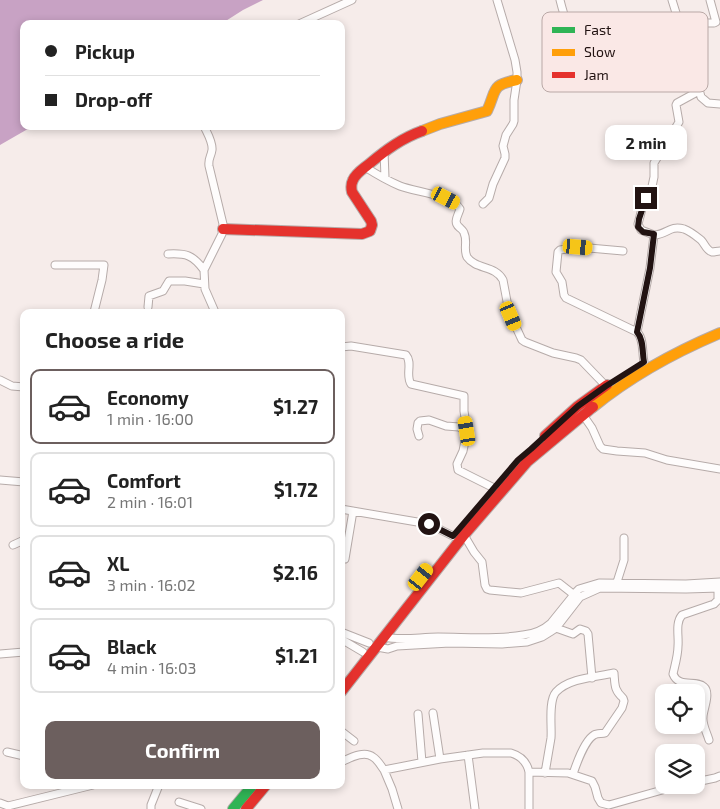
<!DOCTYPE html>
<html lang="en">
<head>
<meta charset="utf-8">
<style>
	:root { --surface:#fff; --page:#f2f2f2; --text:#222; --muted:#767676; --line:#e0e0e0; --accent:#6c5f5e }
	body { margin:0; font-family:"Exo 2",sans-serif; background:var(--page); color:var(--text); height:100vh; display:flex; flex-direction:column; font-size:19px; white-space:nowrap }
	* { box-sizing:border-box; margin:0 }
	p { font-size:16px; color:var(--muted) }
	.icon { flex:none; width:28px; height:28px; fill:none; stroke:currentColor; stroke-width:2; stroke-linecap:round; stroke-linejoin:round }
	.map { position:relative; flex:1; overflow:hidden }
	.side { position:absolute; left:20px; top:309px; width:325px; height:480px; display:flex; flex-direction:column; background:var(--surface); border-radius:10px; box-shadow:0 2px 8px #0003 }
	.side>* { flex:none }
	.top-card { position:absolute; left:20px; top:20px; width:325px; height:110px; border-radius:10px; box-shadow:0 2px 8px #0003; display:grid; align-content:center; height:110px; padding:0 25px; background:var(--surface) }
	.fabs { position:absolute; left:655px; top:684px; display:grid; gap:10px }
	.fabs a { display:grid; place-items:center; width:50px; height:50px; border-radius:10px; background:var(--surface); box-shadow:0 2px 8px #0003; font-size:25px }
	.end { position:absolute; width:22px; height:22px; margin:-11px; border:6px solid #221312; background:#fff; box-shadow:0 0 0 2px #fff }
	.from { border-radius:50% }
	.bubble { position:absolute; height:35px; border-radius:10px; background:var(--surface); box-shadow:0 2px 8px #0003; font-size:16px; font-weight:700; line-height:35px; text-align:center }
	.car { position:absolute; width:15px; height:30px; margin:-15px -8px; border-radius:6px; box-shadow:0 0 4px 1px #0007; background:linear-gradient(#f5c518 24%,#345 0 40%,#f5c518 0 76%,#345 0 86%,#f5c518 0) }
	.top-card b { display:flex; align-items:center; gap:18px; height:48px; font-size:19px }
	.top-card b+b { border-top:1px solid var(--line) }
	.top-card i { width:12px; height:12px; background:var(--text) }
	ul { padding:0; list-style:none }
	li { display:flex; align-items:center; gap:15px; height:75px; margin:0 10px 8px; padding:0 15px; border:2px solid var(--line); border-radius:10px }
	li div { flex:1 }
	li b { display:block; font-size:19px }
	li em { font-style:normal; font-weight:700 }
	li.active { border-color:var(--accent) }
	li>.icon { width:45px; height:45px; stroke-width:1.5 }
	h2 { padding:0 25px; font-size:22px; line-height:60px }
	.cta { display:flex; gap:10px; margin-top:auto; padding:10px 25px }
	.cta a { flex:1; height:58px; border-radius:10px; background:var(--accent); color:#fff; font-size:20px; font-weight:700; line-height:58px; text-align:center }
	.map>svg:first-child { display:block }
	.water { fill:#c8a2c4 }
	.lines { fill:none; stroke-linecap:round; stroke-linejoin:round }
	.street-casing { stroke:#b6aba9; stroke-width:9 }
	.fast-casing { stroke:#b6aba9; stroke-width:12 }
	.slow-casing { stroke:#b6aba9; stroke-width:12 }
	.jam-casing { stroke:#b6aba9; stroke-width:12 }
	.street { stroke:#fefcfc; stroke-width:7 }
	.fast { stroke:#30b455; stroke-width:10 }
	.slow { stroke:#ff9f0a; stroke-width:10 }
	.jam { stroke:#e5322d; stroke-width:10 }
	.route { stroke:#221312; stroke-width:6 }
	.key { fill:#fae8e6; stroke:#b9a8a6; stroke-width:1 }
	.key-label { font-size:14px; fill:#221312 }
</style>
</head>
<body>
<div class="map">
<svg width="720" height="809" viewBox="0 0 720 809">
	<rect width="100%" height="100%" fill="#f6ecea"/>
	<path class="water" d="M0,0H263L243,10L221,24H24V126H33L0,145Z"/>
	<g class="lines">
		<defs>
			<path id="street" d="M560,0C564,16 567,27 578,40
				M672,0L695,74L701,97L708,103L720,104
				M680,23H714L716,22L710,0
				M299,24L352,0
				M204,126C207,133 213,142 212,150C211,157 208,158 209,166L223,224L222,234L204,270L205,289L215,312
				M384,151L385,178
				M365,167C376,174 388,181 400,186C415,192 452,195 460,209C458,216 453,222 459,227C461,229 464,231 464,233C468,241 463,249 467,257C476,270 495,265 503,280L509,312L522,340L525,342L553,353L576,358L581,360L606,386
				M483,204L489,198L493,184L505,158V154L503,146L506,135L513,124L514,121V100L517,80V72L515,60L497,0
				M654,235C667,235 669,225 684,229C690,231 696,236 701,240C705,244 706,250 712,252C715,252 717,251 720,251
				M623,251L578,247L560,250L558,252L556,272L562,282L564,295L566,298L637,332
				M168,254C186,253 193,255 204,270
				M55,265H104L102,280L94,312
				M148,307L149,296L163,291L169,281H185L204,284
				M341,347L351,346L406,355C413,363 405,375 411,384L464,396V411L467,431L463,451L457,464L458,470L494,488
				M644,362C642,352 644,339 637,332L650,268L654,235L641,230L638,224L644,201L651,191L654,177V163L679,122L676,105L677,103L699,91
				M0,380L12,386L24,387
				M583,415L592,428L600,446L603,449L617,451L645,453L667,460L720,469
				M419,436L417,429L418,423L420,421L429,420L446,426L459,427L467,431
				M0,480L24,482
				M341,509L429,524L453,536
				M464,535L474,552L482,562L485,585L487,589L490,590L521,593L559,583L573,594
				M13,545L24,540
				M345,559L353,511
				M617,582L624,560V538
				M556,628L570,633L573,634L580,629L586,631L588,634L592,678
				M341,632L369,643
				M384,637C402,641 420,637 438,637C465,637 496,640 523,635C533,634 542,631 551,623L576,592L579,589L599,583L686,584L720,582
				M341,639L363,652
				M377,647L388,649L397,646L450,643L502,644L527,642L542,637L550,632L556,628L580,597L600,588L686,589L720,588
				M0,654L24,652
				M433,713L440,759
				M418,714L422,762
				M341,731L354,741
				M709,740C707,733 702,724 703,717C703,710 711,693 704,687C696,679 679,689 673,674C675,665 678,655 678,646C679,636 675,623 682,615L714,604L718,600V589
				M7,752L24,756
				M468,755L475,809
				M341,762C350,758 364,750 373,757C378,760 381,766 384,770L440,759L483,753H511C521,756 527,762 529,772L568,773L592,781L595,787L598,798L601,803L609,805L680,785
				M384,770L392,789L398,809
				M545,773C547,761 549,750 551,738C552,727 548,701 556,692C569,678 596,677 614,673C615,685 614,690 623,698L624,701L622,708L605,733C602,734 597,733 594,735C585,740 576,765 573,774
				M696,782L715,778L720,776
				M179,802L201,809
				M0,803L8,806L93,785
				M151,809V805L159,785
				M529,809V772"/>
			<path id="fast" d="M233,809L253,785"/>
			<path id="slow" d="M422,131L440,124L487,111C497,90 490,85 517,80
				M593,407C631,376 675,352 720,333"/>
			<path id="jam" d="M223,229L362,234L370,231L372,225L371,221L352,192C351,188 351,184 353,180C356,173 363,169 369,164C386,150 402,138 422,131
				M545,436L578,406L607,385
				M341,692L464,535L527,462L593,407
				M246,809L266,785"/>
		</defs>
		<use href="#street" class="street-casing"/>
		<use href="#fast" class="fast-casing"/>
		<use href="#slow" class="slow-casing"/>
		<use href="#jam" class="jam-casing"/>
		<use href="#street" class="street"/>
		<use href="#fast" class="fast"/>
		<use href="#slow" class="slow"/>
		<use href="#jam" class="jam"/>
	</g>
	<g class="lines">
		<path class="route" d="M429,524L453,536L518,460L531,449L578,406L606,386L644,362C642,352 644,340 637,332L650,268L654,234L643,232L638,227L639,219L646,198"/>
	</g>
	<rect x="542" y="12" width="166" height="80" rx="8" class="key"/>
	<rect x="552" y="27" width="23" height="6" fill="#30b455"/>
	<rect x="552" y="49" width="23" height="7" fill="#ff9f0a"/>
	<rect x="552" y="72" width="23" height="6" fill="#e5322d"/>
	<g class="key-label">
		<text x="584" y="35">Fast</text>
		<text x="584" y="57">Slow</text>
		<text x="584" y="80">Jam</text>
	</g>
</svg>
<div class="fabs">
<a><svg class="icon" aria-label="locate" viewBox="0 0 24 24"><circle cx="12" cy="12" r="6"/><path d="M12 2v4M12 18v4M2 12h4M18 12h4"/></svg></a>
<a><svg class="icon" aria-label="layers" viewBox="0 0 24 24"><path d="M12 4l9 5-9 5-9-5zM3 14l9 5 9-5"/></svg></a>
</div>
<i class="end from" style="left:429px;top:524px"></i>
<i class="end" style="left:646px;top:198px"></i>
<div class="bubble" style="left:605px;top:125px;width:82px">2 min</div>
<i class="car" style="left:446px;top:198px;rotate:117deg"></i>
<i class="car" style="left:578px;top:247px;rotate:95deg"></i>
<i class="car" style="left:511px;top:316px;rotate:157deg"></i>
<i class="car" style="left:467px;top:431px;rotate:351deg"></i>
<i class="car" style="left:421px;top:577px;rotate:38deg"></i>
<div class="top-card">
<b><i class="from"></i>Pickup</b>
<b><i></i>Drop-off</b>
</div>
<section class="side">
<h2>Choose a ride</h2>
<ul>
<li class="active"><svg class="icon" aria-label="car" viewBox="0 0 24 24"><path d="M5 17H2v-5l4-1 3-4h7l3 4 3 1v5h-3M9 17h6M6 11h13"/><circle cx="7" cy="17" r="2"/><circle cx="17" cy="17" r="2"/></svg><div><b>Economy</b><p>1 min · 16:00</p></div><em>$1.27</em></li>
<li><svg class="icon" aria-label="car" viewBox="0 0 24 24"><path d="M5 17H2v-5l4-1 3-4h7l3 4 3 1v5h-3M9 17h6M6 11h13"/><circle cx="7" cy="17" r="2"/><circle cx="17" cy="17" r="2"/></svg><div><b>Comfort</b><p>2 min · 16:01</p></div><em>$1.72</em></li>
<li><svg class="icon" aria-label="car" viewBox="0 0 24 24"><path d="M5 17H2v-5l4-1 3-4h7l3 4 3 1v5h-3M9 17h6M6 11h13"/><circle cx="7" cy="17" r="2"/><circle cx="17" cy="17" r="2"/></svg><div><b>XL</b><p>3 min · 16:02</p></div><em>$2.16</em></li>
<li><svg class="icon" aria-label="car" viewBox="0 0 24 24"><path d="M5 17H2v-5l4-1 3-4h7l3 4 3 1v5h-3M9 17h6M6 11h13"/><circle cx="7" cy="17" r="2"/><circle cx="17" cy="17" r="2"/></svg><div><b>Black</b><p>4 min · 16:03</p></div><em>$1.21</em></li>
</ul>
<div class="cta"><a>Confirm</a></div>
</section>
</div>
</body>
</html>
